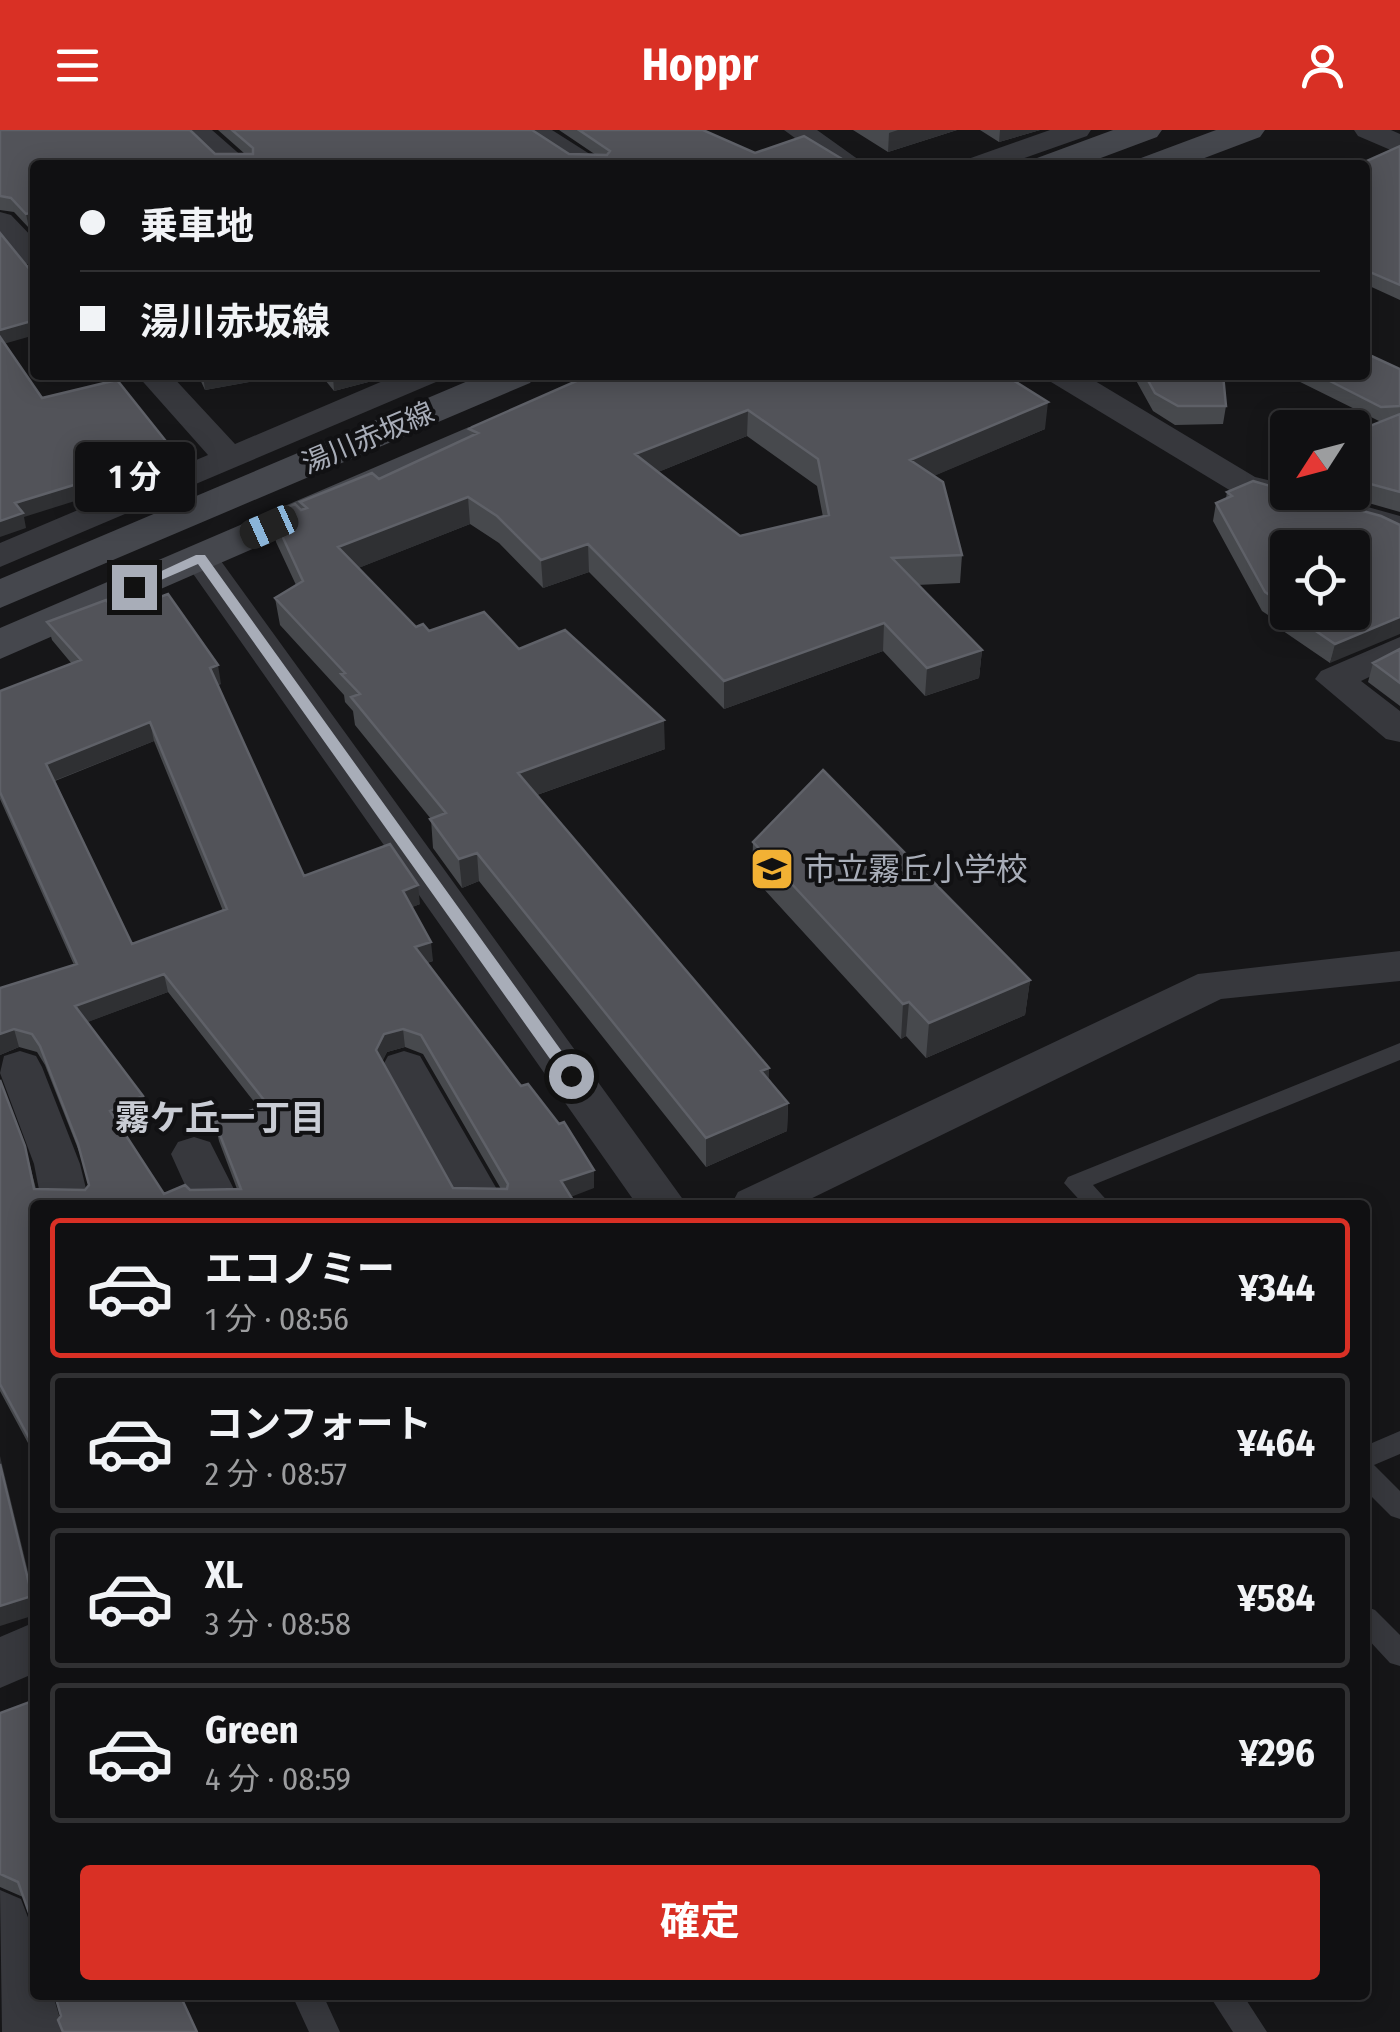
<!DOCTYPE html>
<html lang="ja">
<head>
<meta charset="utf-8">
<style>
	:root { --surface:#101012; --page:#1e1e20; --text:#f1f3f6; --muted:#9c9d9f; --line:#303032; --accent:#d93025 }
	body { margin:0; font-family:"Fira Sans Condensed","Noto Sans JP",sans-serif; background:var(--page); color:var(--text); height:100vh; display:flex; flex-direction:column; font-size:38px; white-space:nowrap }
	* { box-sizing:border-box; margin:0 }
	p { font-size:32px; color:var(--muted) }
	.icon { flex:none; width:55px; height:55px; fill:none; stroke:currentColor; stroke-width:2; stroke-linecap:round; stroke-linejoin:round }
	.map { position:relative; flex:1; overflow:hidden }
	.panel { position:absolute; left:30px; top:1070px; width:1340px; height:800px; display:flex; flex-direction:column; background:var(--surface); border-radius:10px; box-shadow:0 5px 25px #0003,0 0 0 2px var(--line) }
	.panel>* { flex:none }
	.guide { position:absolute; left:30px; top:30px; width:1340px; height:220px; border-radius:10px; box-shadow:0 5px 25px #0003,0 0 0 2px var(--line); display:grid; align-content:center; height:220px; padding:0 50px; background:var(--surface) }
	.needle { width:65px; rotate:234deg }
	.controls { position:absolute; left:1270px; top:280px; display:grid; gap:20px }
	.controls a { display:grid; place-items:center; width:100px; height:100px; border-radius:10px; background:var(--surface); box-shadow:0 5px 25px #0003,0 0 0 2px var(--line); font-size:50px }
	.end { position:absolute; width:45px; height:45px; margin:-22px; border:12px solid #a8adb8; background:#111; box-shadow:0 0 0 5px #111 }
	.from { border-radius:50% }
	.bubble { position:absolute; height:70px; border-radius:10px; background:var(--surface); box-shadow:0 5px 25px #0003,0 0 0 2px var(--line); font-size:32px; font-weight:700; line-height:70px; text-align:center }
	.car { position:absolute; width:30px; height:60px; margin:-30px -15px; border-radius:12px; box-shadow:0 0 8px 2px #0007; background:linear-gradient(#222 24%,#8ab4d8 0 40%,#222 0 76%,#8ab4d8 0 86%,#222 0) }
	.guide b { display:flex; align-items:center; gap:35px; height:95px; font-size:38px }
	.guide b+b { border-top:2px solid var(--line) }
	.guide i { width:25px; height:25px; background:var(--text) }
	ul { padding:18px 0 0; list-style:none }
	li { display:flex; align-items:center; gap:30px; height:140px; margin:0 20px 15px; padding:0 30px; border:5px solid var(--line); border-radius:10px }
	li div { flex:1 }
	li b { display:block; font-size:38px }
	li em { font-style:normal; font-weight:700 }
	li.active { border-color:var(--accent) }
	li>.icon { width:90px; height:90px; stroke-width:1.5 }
	.cta { display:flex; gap:20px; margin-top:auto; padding:20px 50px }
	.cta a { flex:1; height:115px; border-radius:10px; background:var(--accent); color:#fff; font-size:40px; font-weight:700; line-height:115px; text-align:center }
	header { display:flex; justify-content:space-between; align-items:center; height:130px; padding:0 50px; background:var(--accent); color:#fff; font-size:45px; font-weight:700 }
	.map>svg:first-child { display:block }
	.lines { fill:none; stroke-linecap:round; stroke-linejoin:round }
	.service { fill:#37383d; fill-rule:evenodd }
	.minor { fill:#37383d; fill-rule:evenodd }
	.secondary { fill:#45474d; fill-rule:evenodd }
	.wall { fill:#47494d; fill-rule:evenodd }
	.shaded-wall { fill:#2f3033 }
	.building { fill:#525359; stroke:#5f6168; stroke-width:2.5; fill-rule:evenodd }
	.route { fill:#a8adb8 }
	.labels { text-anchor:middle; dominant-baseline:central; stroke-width:8; stroke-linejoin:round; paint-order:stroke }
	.far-street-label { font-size:28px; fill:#a8adb8; stroke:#111113 }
	.poi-label { font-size:32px; fill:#a8adb8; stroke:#111113; text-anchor:start }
	.neighbourhood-label { font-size:35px; font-weight:bold; fill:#c9ccd4; stroke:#111113 }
</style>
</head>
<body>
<header><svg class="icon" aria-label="menu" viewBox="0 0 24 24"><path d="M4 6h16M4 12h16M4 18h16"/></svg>Hoppr<svg class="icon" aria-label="person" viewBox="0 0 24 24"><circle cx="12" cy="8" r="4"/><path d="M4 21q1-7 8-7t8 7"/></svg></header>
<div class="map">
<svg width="1400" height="1902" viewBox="0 0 1400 1902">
	<rect width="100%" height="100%" fill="#161618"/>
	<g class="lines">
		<path class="service" d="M1400,913V930L1093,1055L1111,1075H1084L1064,1053L1068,1047Z
			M1400,1301V1324L1374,1335L1400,1361V1389L1391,1386L1365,1360V1316Z
			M1365,1476L1375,1480L1400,1505V1536L1390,1533L1365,1506Z
			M292,1865H323L340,1902H309Z
			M1209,1865H1243L1267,1902H1233Z"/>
		<path class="minor" d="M181,0H212L252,35H220Z
			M518,0H552L607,35H572Z
			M784,0H817L866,35H832Z
			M1050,0H1091L1087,6L1005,35H964L968,29Z
			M1354,0H1391L1400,4V24L1358,6Z
			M0,82L11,85L35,110V136L24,133L0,108Z
			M137,245H171L235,314L397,245H441L436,252L0,437V413L208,325Z
			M1046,245H1085L1255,347L1288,355V362H1314L1400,386V412L1378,401L1231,361L1051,252Z
			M200,417L213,420L687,1075H637L182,428L187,420Z
			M1400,507V532L1361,551L1400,581V612L1386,609L1315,549L1321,541Z
			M1400,821V851L1221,869L798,1075H731L738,1062L1198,844Z
			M20,921L36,926L42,937L80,1034L90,1075H42L34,1034L0,943L4,926Z
			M404,921L420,926L506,1075H458L382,937L388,926Z
			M194,1007L210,1012L242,1075H194L171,1024L178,1012Z
			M35,1492V1543L0,1558V1507Z
			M0,1760L21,1769L35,1806V1865H53L64,1902H2Z"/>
		<path class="secondary" d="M1113,0H1162L1157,7L1082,35H1031L1037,28Z
			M1216,0H1265L1260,7L1186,35H1135L1141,28Z
			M482,245H536L530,253L0,478V449Z
			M469,297L484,300L490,309L484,318L0,529V498Z"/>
	</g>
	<path class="wall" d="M0,0L215,24H245L218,0H532L569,24L596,25L559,0H703L755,23L852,35H35L29,98L14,82L0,80Z
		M853,0H957L888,22Z
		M980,0H1040L999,12Z
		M1400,16V170L1365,154V35Z
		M1400,239V382L1330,362H1352V303L1381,292L1286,245H1365Z
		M198,245H287L205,260Z
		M321,245H376V250L334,261Z
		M1133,245H1223L1226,276L1223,294L1175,295L1153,281Z
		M1015,246L1011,248L1045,299L933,346L962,425L960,453L917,455L982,520L979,548L925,566L883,521L724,579L589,442L543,458L499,413L470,394L358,438L416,497L519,519L665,619L537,665L769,938L768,950L788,973L787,1001L706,1037L479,751L462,758L433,718L431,689L355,595L353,581L345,572L344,565L280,495L275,468L296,455L276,412L272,384L301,380L300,372L379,349L470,307L469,299ZM747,306L817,356L823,387L740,406L658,342Z
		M1227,362L1381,386L1330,533L1270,492L1271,487L1262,481L1213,391L1216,373L1226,368Z
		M111,476L221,554L218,555L304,746L420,774L412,777L433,831L427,833L594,1058L35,1075V1326L0,1261V950L25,1016L36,1059L85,1060L89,1055L82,1029L45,935L37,922L19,917L0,925V858L74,835L0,669V561L72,534L52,510L47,492ZM154,611L223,781L132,814L55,651ZM168,862L259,978L215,992L219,1011L237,1059L190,1060L164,1064L120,997L148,985L143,966L87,892ZM405,917L423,924L501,1059L453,1058L382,931L387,922Z
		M1400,520V576L1368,552L1373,533Z
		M753,712L1030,850L1025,885L926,928L906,906L901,909L752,746Z
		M35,1570V1846L32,1839V1791L23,1767L0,1757V1583Z"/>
	<path class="shaded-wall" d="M898,0H957L888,22L889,3Z
		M1000,0H1040L999,12Z
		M35,82V97L29,98L26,84Z
		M35,190V205L0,215V200Z
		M203,245H287L205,260Z
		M338,245H376V250L334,261L333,246Z
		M1048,272L1045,299L908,357L910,330Z
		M748,280L747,306L636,351L635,324Z
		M173,320L176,335L128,350L129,354L24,387L26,398L0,407V391L15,373L123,335Z
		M468,367L470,394L341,445L338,417Z
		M588,414L589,442L543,458L541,430Z
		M1400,487V504L1330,533L1335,514Z
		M884,493L883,521L724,579V551Z
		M982,520L979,548L925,566L927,538Z
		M218,535L221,554L214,556L210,538Z
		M664,590L665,619L520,671L518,643Z
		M150,592L154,611L51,652L46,634Z
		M477,723L479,751L462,758L459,729Z
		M418,755L420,774L405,780L403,761Z
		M431,812L433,831L417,836L415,817Z
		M164,844L168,862L80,895L75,876Z
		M1030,850L1025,885L926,928L929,893Z
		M909,872L906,906L901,909L903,874Z
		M14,899L19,917L0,925V927V904Z
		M403,899L405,917L387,922L379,939L376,920L384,904Z
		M769,938L768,966L761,941Z
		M143,966L148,985L114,1000L110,981Z
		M788,973L787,1001L706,1037V1008Z
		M594,1040V1058L563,1070L561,1051Z
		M0,1326L35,1470V1485L0,1496Z"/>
	<path class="building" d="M0,0H190L215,24H253V18L232,0H532L569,24L607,25L610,21L579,0H703L755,23L804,6L852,35H35V82L26,84L11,68L0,66Z
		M1400,16V155L1365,140V35H1358Z
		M0,103L35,146V190L0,200Z
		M0,207L42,268L117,250L173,320L123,335L126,339L15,373L23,383L0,391Z
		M1365,223L1400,239V276L1381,277L1318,245H1365Z
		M590,245H1005L1048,272L910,330L943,352L962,425L892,428L982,520L927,538L884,493L724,551L588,414L541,430L497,386L468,367L338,417L416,497L423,494L429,501L484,482L519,519L565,500L664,590L518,643L769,938L761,941L788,973L706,1008L477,723L459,729L430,689L446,683L351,567L360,564L341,544L345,543L275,468L303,451L272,384L295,374L301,380L307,378L300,372L372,343L379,349L478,303L469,299L472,297ZM748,280L818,329L829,385L740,406L635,324Z
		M1145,245H1223L1226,276H1178L1155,263Z
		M1400,284V362L1352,349V303Z
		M1253,351L1288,361V362H1294L1381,386L1400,395V487L1335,514L1288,482H1352V418H1288V482L1274,473L1278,471L1265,462L1216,373L1232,366L1227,362Z
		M168,464L218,535L210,538L304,746L390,714L418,755L403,761L431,812L415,817L521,956L528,954L559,994L564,992L594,1040L561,1051L576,1075H35V1319L0,1254V950L25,1016L34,1059L85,1060L89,1055L78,1014L40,916L32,904L14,899L0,904V858L77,834L0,662V561L81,530L47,492L106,470L111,476L138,466L144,473ZM150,592L227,779L132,814L46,634ZM164,844L268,975L215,992L241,1059L190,1060L185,1055L164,1064L110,981L143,966L75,876ZM403,899L421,905L508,1054L507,1059L453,1058L376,920L384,904Z
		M1400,519V553L1373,533Z
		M823,640L1030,850L929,893L909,872L903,874L753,712Z
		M0,1334L32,1466L0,1476Z
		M35,1570V1838L32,1839V1791L18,1752L0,1744V1583Z
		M55,1865H180L197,1902H63L58,1890L61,1886Z"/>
	<path class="route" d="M196,425H205L576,941V950H565L198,434L138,460L127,457Z"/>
	<defs>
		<symbol id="school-square" viewBox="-11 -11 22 22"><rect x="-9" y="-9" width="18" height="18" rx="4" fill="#f2b134" stroke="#111113"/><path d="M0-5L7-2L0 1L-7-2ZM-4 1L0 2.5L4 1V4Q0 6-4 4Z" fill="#111"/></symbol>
	</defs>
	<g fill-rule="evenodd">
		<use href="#school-square" x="747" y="714" width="50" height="50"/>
	</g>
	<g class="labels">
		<g class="far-street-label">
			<text transform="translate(368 308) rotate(-23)">湯川赤坂線</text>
		</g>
		<g class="poi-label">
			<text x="804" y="739">市立霧丘小学校</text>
		</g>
		<g class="neighbourhood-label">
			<text x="220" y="988">霧ケ丘一丁目</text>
		</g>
	</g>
</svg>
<div class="controls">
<a><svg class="needle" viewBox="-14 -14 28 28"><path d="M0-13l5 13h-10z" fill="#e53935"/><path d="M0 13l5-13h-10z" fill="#9c9d9f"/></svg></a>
<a><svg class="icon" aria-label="locate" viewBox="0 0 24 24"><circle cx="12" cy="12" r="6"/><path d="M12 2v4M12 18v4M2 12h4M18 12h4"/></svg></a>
</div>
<i class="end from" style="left:571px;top:946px"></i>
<i class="end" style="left:134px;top:457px"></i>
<div class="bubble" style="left:75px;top:312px;width:120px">1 分</div>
<i class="car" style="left:269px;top:397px;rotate:246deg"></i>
<div class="guide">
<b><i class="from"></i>乗車地</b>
<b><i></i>湯川赤坂線</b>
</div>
<section class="panel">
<ul>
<li class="active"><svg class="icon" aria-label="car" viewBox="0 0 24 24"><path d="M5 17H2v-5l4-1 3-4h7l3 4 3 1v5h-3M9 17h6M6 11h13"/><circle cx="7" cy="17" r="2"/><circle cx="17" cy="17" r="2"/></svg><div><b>エコノミー</b><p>1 分 · 08:56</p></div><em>¥344</em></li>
<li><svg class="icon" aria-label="car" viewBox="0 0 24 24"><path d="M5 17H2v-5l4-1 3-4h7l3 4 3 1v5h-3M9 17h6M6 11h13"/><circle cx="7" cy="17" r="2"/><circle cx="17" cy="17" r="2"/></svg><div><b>コンフォート</b><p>2 分 · 08:57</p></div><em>¥464</em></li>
<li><svg class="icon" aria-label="car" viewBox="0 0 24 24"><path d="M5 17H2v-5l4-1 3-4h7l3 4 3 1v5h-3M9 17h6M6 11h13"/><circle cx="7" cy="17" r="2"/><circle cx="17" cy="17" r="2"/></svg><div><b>XL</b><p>3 分 · 08:58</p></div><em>¥584</em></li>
<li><svg class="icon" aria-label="car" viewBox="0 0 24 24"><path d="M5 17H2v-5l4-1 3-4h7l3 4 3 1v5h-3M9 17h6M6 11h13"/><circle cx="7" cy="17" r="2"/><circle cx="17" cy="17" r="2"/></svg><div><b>Green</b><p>4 分 · 08:59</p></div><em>¥296</em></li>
</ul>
<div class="cta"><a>確定</a></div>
</section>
</div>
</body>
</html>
